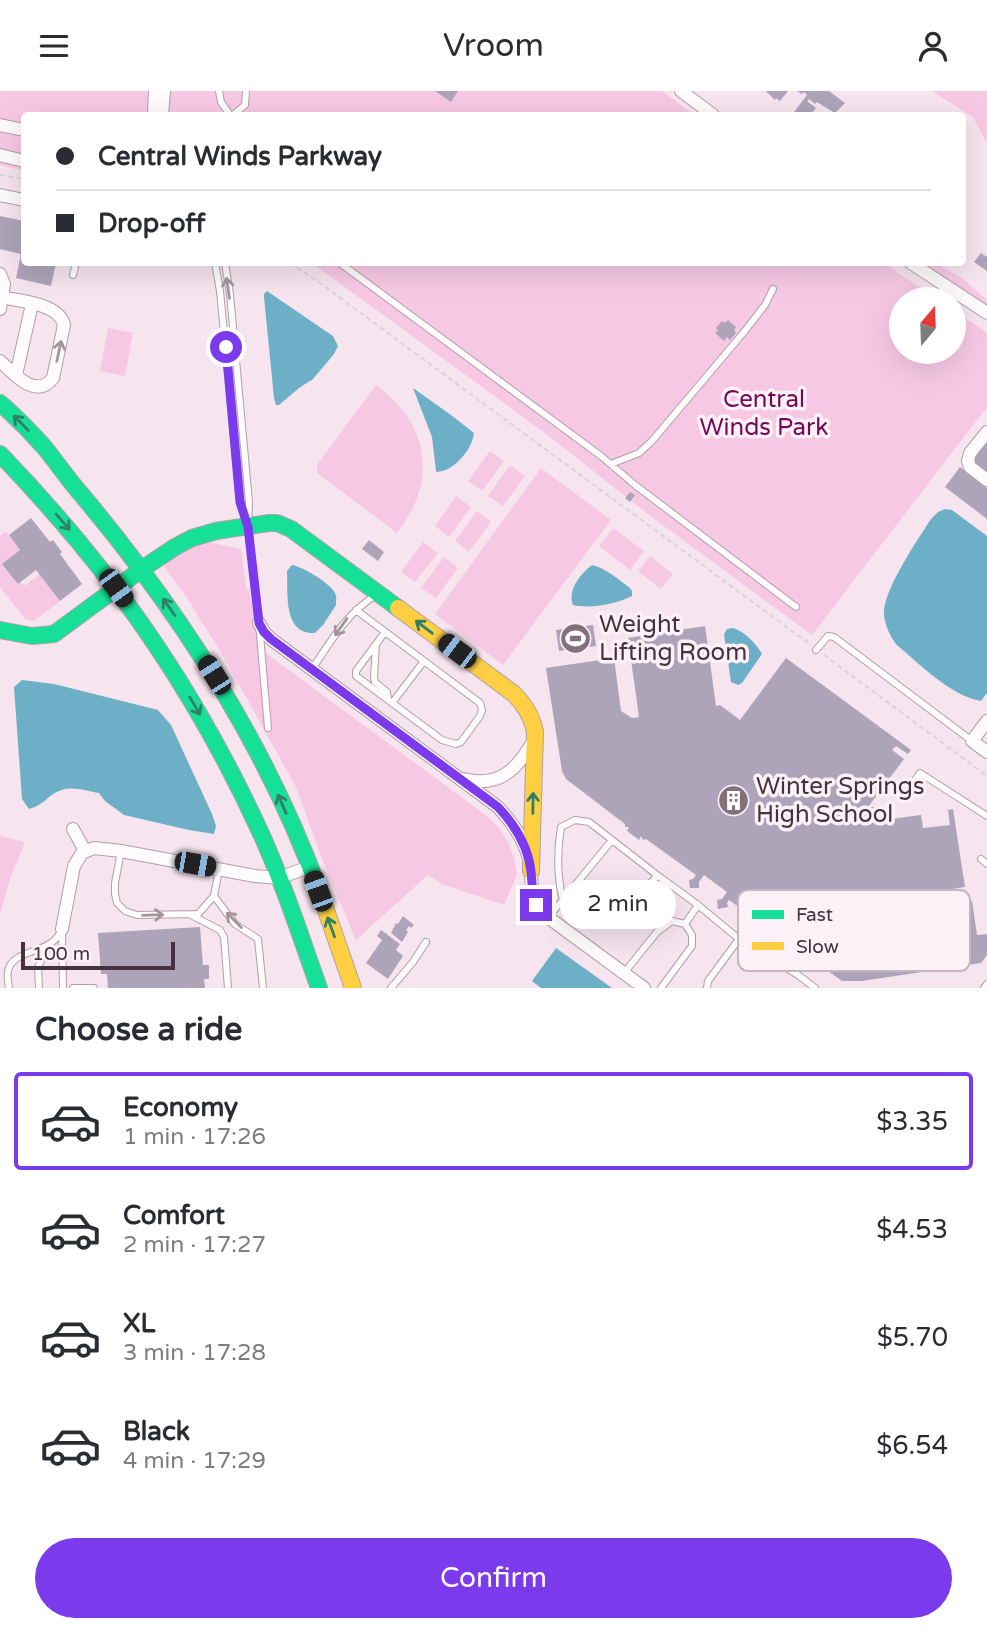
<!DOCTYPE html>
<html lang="en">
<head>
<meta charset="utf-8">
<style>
	:root { --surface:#fff; --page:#f2f2f3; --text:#2b2b33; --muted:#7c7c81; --line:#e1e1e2; --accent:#7c3aed }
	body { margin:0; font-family:"Varela Round",sans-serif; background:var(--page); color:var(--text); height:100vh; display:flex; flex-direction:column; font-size:26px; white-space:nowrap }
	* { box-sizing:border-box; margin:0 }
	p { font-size:23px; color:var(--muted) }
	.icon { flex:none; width:38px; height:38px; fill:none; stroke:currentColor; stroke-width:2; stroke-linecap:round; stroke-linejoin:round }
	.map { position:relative; height:897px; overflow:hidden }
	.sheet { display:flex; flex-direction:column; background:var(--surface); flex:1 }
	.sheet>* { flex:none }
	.banner { position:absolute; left:21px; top:21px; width:945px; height:154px; border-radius:7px; box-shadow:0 7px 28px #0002; display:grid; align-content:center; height:154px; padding:0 35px; background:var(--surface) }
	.needle { width:46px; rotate:19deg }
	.tools { position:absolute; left:889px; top:196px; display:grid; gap:14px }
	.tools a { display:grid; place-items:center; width:77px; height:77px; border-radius:50%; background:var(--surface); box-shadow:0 7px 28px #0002; font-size:35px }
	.scale { position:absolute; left:21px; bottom:18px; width:154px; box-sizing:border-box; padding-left:7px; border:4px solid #46313d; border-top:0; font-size:19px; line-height:24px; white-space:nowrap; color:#46313d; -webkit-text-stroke:5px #fcf1f7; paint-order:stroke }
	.end { position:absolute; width:32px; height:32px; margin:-16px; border:9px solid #7c3aed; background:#fff; box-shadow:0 0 0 4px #fff }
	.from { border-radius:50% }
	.bubble { position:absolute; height:49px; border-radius:24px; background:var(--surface); box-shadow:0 7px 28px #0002; font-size:23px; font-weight:600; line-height:49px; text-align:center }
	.car { position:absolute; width:21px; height:42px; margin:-21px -10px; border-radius:9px; box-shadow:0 0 5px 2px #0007; background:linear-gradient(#222 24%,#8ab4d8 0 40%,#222 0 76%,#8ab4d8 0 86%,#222 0) }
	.banner b { display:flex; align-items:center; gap:24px; height:66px; font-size:26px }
	.banner b+b { border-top:2px solid var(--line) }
	.banner i { width:18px; height:18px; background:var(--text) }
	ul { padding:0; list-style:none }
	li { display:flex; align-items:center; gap:21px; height:98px; margin:0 14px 10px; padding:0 21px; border:4px solid transparent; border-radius:7px }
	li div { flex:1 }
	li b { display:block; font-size:26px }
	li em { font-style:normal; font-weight:600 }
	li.selected { border-color:var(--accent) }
	li>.icon { width:63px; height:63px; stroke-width:1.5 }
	h2 { padding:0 35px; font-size:32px; line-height:84px }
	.action { display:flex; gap:14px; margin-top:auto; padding:14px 35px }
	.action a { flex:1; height:80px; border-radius:42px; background:var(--accent); color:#fff; font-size:28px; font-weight:600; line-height:80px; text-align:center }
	header { display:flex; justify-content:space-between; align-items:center; height:91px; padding:0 35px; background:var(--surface); font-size:32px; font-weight:600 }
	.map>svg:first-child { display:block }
	.green { fill:#f7c8e4 }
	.water { fill:#6eafc8 }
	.building { fill:#ada4b9 }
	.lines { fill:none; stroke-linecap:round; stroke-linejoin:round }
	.lane-casing { stroke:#b09fa9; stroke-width:8 }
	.street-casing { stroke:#b09fa9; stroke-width:14 }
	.fast-casing { stroke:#b09fa9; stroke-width:18 }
	.slow-casing { stroke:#b09fa9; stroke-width:18 }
	.path { stroke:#d9d4d7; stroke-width:2; stroke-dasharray:5 3.5; stroke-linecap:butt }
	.lane { stroke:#fefbfc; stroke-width:6 }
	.street { stroke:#fefbfc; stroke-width:12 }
	.fast { stroke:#16e098; stroke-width:16 }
	.slow { stroke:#ffcf43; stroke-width:16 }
	.oneway { stroke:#a2969c }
	.oneway2 { stroke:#308066 }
	.route { stroke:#7c3aed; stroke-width:9 }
	.labels { text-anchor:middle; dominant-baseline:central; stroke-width:7; stroke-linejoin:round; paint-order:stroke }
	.park-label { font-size:24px; fill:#740757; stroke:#fcf1f7 }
	.poi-label { font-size:24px; fill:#46313d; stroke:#fcf1f7; text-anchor:start }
	.key { fill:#fcf1f7; stroke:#c5b7bf; stroke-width:2 }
	.key-label { font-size:19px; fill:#46313d }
</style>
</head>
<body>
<header><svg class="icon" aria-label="menu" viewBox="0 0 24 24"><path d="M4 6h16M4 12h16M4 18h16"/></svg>Vroom<svg class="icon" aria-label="person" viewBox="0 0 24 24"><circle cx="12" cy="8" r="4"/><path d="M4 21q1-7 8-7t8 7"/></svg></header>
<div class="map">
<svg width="987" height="897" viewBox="0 0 987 897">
	<rect width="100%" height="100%" fill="#f6e4ee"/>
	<path class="green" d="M0,0H662L694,24H24V80L0,74Z
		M932,0H987V52L973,26Z
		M312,172H883L937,208H901V261H954V219L987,242V316L812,544L653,427L545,342Z
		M922,172H936L962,187L987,209V215Z
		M108,237L133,242L125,285L100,280Z
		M376,294C430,333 438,390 397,442L317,382V374Z
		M490,360L504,370L482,400L468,390Z
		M510,374L525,385L503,415L488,405Z
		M541,377L611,429L503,574L435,523Z
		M456,405L471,416L449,446L435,435Z
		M477,420L491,431L469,461L455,450Z
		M613,437L644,460L630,479L599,455Z
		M6,440L20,459L3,473L24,495L40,483L60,510L34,530L25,528L0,496V445Z
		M203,450L241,458L246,497L249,499L255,528L252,530L259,544L262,556L267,563L487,725L500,738L508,751L514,767L517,784L504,814L442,793L428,784L356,849L324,773L296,696L223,565L187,507L164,475L182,458Z
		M423,451L438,462L415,491L401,481Z
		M650,465L673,483L661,498L638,480Z
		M444,466L458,477L436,507L421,497Z
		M0,745L25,751L10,788L0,824Z"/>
	<path class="water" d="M267,200L327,241L333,245L338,255L334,263L313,288L299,297L279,314H276L274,307L264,206V203Z
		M413,297L451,324L474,342C472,359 454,380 437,381L436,380L432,346Z
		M945,418L952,419L987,445V602L981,610C951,605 921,574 898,555C891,548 883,531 884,520C885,497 918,448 931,428L938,421Z
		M292,474C303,476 330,492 335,502C337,507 336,509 336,514L323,534L315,542C283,544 288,502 287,480Z
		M592,474C606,477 619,489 630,497L632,500V505C616,513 590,518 573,514C567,500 580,483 592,474Z
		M733,537C744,540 757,553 762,563L742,592L738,594L731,591L724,543L727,538Z
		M22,589L54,593L158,619L171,634L212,723L216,735L214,743L189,739L124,724L105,710L99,702C87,700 71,694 59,700C47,705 44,714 29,718L22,708L14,596Z
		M556,857L612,897H541L532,890Z"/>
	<path class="building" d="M435,0H458L451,11Z
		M766,0H788L780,10L776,7L775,9Z
		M797,0H829L845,12L835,22L817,11L815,13L809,8L807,10L816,17L810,24H799L794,21L807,4L804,1L802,3Z
		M0,125L24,130V172H56L51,195L16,187L21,163L0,158Z
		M981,162L987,166V180L974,171Z
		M728,229L736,236L734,239L736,242L730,249L727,246L724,250L715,242L718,239L716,237L722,230L725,232Z
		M987,351V381L972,370Z
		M960,376L987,397V428L945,396Z
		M630,401L635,404L630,411L625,407Z
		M31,427L50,451L53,449L62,461L60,463L82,493L60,510L36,479L18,493L2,473L20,459L9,444Z
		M369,449L384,461L378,470L362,458Z
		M593,534L596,555L559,560L556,539Z
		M705,535L716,615L720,614L740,629L786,567L911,659L908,663L896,655L892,659L904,668L868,716H874L876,730L921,724L923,737L950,734L948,719L953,718L965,796L885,808L888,823L972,810L977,844L987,843V864L981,872L862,890H842L729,809L727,812L728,816L718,818L717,809L722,808L727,801L704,784L699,791V797H690L689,789L693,788L696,784L646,748L643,749L641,745L639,749L627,740L629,736H625V733L566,688L562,680L546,577L614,567L621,620L632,627L639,626L628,547Z
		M403,825L414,834L411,837L409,835L406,839L408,841L402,851L391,842L396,832L398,833Z
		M200,836L203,874H209V888H204L205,897H108L107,883H101L98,842Z
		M381,839L400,853L396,859L403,865L388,888L366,872L382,849L377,845Z"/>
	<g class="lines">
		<defs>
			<path id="lane" d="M219,0L221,11L230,24
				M233,24L245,14L246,0
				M215,172L220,200L240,411L246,430
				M225,172L230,203L249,411L248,436L259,532L268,637
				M340,172L601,365L635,394L796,516
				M73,184L76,172
				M611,373L639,362L652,350L744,241L765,214L773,198
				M356,519L480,612L482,619L480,625L461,651L456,653L442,649L356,585V580L385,541
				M376,553L374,586L375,591L387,601L388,608
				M816,559L828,545L834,546L972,650
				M312,578C331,550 348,520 378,503
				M392,612L424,570
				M903,706L920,682L987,725
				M121,760L115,792V803L117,812L125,820L137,824L198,823L214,805L219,778
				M981,768L987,773
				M214,805L235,833L258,848L263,897
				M563,809C557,787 557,759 561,736L575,729L589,731L657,784
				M563,809L612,749
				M191,824L220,839L224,846L228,897
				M548,826L563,809L593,822L606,831L621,830L657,784L698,814
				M62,840L63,897
				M624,882L657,841L672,830L685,833
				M9,897C8,892 7,885 8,880C13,856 52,865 62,838
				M39,897L38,876L48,855
				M73,897H94
				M391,897L413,871L426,851
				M661,897L692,855V844L685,833L698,814L739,848
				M707,897L708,890L739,848L798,884L815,897
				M984,897L987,893"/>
			<path id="street" d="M681,0L713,24
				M154,24L155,0
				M162,24L164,0
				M0,34L24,39
				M0,64L24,70
				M0,104L24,109
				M911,172L987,222
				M0,183L4,193L0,218
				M0,206C19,210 59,212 64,234L53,287C36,309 14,283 0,270
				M16,284L32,213
				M987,341L970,362L968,370L970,376L987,389
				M259,532L264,541L271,548L498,716C512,731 524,747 529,768C534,793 527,803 545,824L644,897
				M987,630L972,650L987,661
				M463,688C499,697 517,679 534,649
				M73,738L85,760
				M62,838L74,775L82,762L94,757L121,760L255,785L279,787L309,776"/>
			<path id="fast" d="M0,312C16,326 31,341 45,357C57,372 68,388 81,403C181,522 267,655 320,802
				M0,363C27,391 53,420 78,450C153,540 215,641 263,747C285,796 301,847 319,897
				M0,539L32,545L54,543L142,478L175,456L192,447L216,440L269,432H277L291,438L398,517"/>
			<path id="slow" d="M398,517L514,603C525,614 532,625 535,641L531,780
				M320,802L353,897"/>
		</defs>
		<use href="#lane" class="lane-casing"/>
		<use href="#street" class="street-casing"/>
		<use href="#fast" class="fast-casing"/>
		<use href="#slow" class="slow-casing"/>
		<path class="path" d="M0,84L24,88
			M290,172L320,192L811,554
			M824,564L987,685"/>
		<use href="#lane" class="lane"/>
		<use href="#street" class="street"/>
		<use href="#fast" class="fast"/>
		<use href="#slow" class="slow"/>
	</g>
	<defs><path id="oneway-shaft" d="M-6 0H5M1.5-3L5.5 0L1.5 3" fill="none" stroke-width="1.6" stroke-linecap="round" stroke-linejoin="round" transform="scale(1.75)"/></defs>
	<g class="oneway">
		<use href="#oneway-shaft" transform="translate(228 197) rotate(-98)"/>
		<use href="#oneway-shaft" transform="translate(59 260) rotate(-78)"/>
		<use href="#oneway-shaft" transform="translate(341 536) rotate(125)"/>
		<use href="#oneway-shaft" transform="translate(153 824) rotate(-2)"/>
		<use href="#oneway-shaft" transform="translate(234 829) rotate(-135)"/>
	</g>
	<g class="oneway2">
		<use href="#oneway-shaft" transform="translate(21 332) rotate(-135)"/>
		<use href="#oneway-shaft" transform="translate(63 431) rotate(49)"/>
		<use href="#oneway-shaft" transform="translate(169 516) rotate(-125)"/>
		<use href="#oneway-shaft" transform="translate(424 536) rotate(-143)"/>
		<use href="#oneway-shaft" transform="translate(195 615) rotate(60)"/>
		<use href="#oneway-shaft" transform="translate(533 712) rotate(-89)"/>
		<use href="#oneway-shaft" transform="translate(282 713) rotate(-114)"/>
		<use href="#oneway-shaft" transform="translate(331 836) rotate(-110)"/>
	</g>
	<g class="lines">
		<path class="route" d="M226,256L240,411L248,436L259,532L264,541L271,548L498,716C515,734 528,755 531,780C532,792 532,802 536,814"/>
	</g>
	<defs>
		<symbol id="stadium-disc" viewBox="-11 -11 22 22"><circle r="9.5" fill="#84707b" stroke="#fcf1f7"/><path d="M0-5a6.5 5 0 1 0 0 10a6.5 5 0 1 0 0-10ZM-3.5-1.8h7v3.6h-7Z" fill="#fff"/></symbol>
		<symbol id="building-disc" viewBox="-11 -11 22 22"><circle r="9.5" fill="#84707b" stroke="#fcf1f7"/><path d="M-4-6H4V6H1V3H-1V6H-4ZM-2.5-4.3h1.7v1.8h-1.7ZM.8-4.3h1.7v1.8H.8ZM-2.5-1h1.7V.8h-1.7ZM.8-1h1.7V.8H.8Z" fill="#fff"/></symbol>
	</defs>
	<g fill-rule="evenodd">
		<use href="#stadium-disc" x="558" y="530" width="35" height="35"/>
		<use href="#building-disc" x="716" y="692" width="35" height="35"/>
	</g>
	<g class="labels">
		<g class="park-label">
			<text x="764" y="308">Central<tspan x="764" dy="28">Winds Park</tspan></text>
		</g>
		<g class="poi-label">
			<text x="599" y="533">Weight<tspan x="599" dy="28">Lifting Room</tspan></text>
			<text x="756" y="695">Winter Springs<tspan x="756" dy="28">High School</tspan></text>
		</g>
	</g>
	<rect x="738" y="799" width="232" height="81" rx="10" class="key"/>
	<rect x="752" y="819" width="32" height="9" fill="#16e098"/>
	<rect x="752" y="851" width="32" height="8" fill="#ffcf43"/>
	<g class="key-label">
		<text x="796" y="830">Fast</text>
		<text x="796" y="862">Slow</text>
	</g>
</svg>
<div class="tools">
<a><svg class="needle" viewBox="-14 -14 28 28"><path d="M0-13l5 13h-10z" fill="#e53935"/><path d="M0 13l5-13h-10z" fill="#7c7c81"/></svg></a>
</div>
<div class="scale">100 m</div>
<i class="end from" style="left:226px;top:256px"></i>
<i class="end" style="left:536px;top:814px"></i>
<div class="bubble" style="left:560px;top:789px;width:116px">2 min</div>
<i class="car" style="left:116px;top:497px;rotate:144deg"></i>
<i class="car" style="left:457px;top:560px;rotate:307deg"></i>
<i class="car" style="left:214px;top:584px;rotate:328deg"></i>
<i class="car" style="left:195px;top:773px;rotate:100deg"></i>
<i class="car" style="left:318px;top:800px;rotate:340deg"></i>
<div class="banner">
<b><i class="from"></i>Central Winds Parkway</b>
<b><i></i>Drop-off</b>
</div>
</div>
<section class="sheet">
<h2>Choose a ride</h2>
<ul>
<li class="selected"><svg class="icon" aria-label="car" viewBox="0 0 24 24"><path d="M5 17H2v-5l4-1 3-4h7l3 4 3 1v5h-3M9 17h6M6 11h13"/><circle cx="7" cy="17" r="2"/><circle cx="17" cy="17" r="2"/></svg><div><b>Economy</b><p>1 min · 17:26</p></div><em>$3.35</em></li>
<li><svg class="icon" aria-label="car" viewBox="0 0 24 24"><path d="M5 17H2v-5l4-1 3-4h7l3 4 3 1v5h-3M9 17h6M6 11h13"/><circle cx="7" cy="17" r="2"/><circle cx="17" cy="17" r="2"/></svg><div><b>Comfort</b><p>2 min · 17:27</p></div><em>$4.53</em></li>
<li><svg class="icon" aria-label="car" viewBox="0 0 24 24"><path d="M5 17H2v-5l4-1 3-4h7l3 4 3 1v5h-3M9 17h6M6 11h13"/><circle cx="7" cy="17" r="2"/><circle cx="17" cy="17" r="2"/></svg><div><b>XL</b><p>3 min · 17:28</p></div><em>$5.70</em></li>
<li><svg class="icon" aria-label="car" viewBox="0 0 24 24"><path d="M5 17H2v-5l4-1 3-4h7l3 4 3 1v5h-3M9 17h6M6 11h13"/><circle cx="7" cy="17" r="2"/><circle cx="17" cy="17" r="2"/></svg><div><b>Black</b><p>4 min · 17:29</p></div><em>$6.54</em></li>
</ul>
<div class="action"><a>Confirm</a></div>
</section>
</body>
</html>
